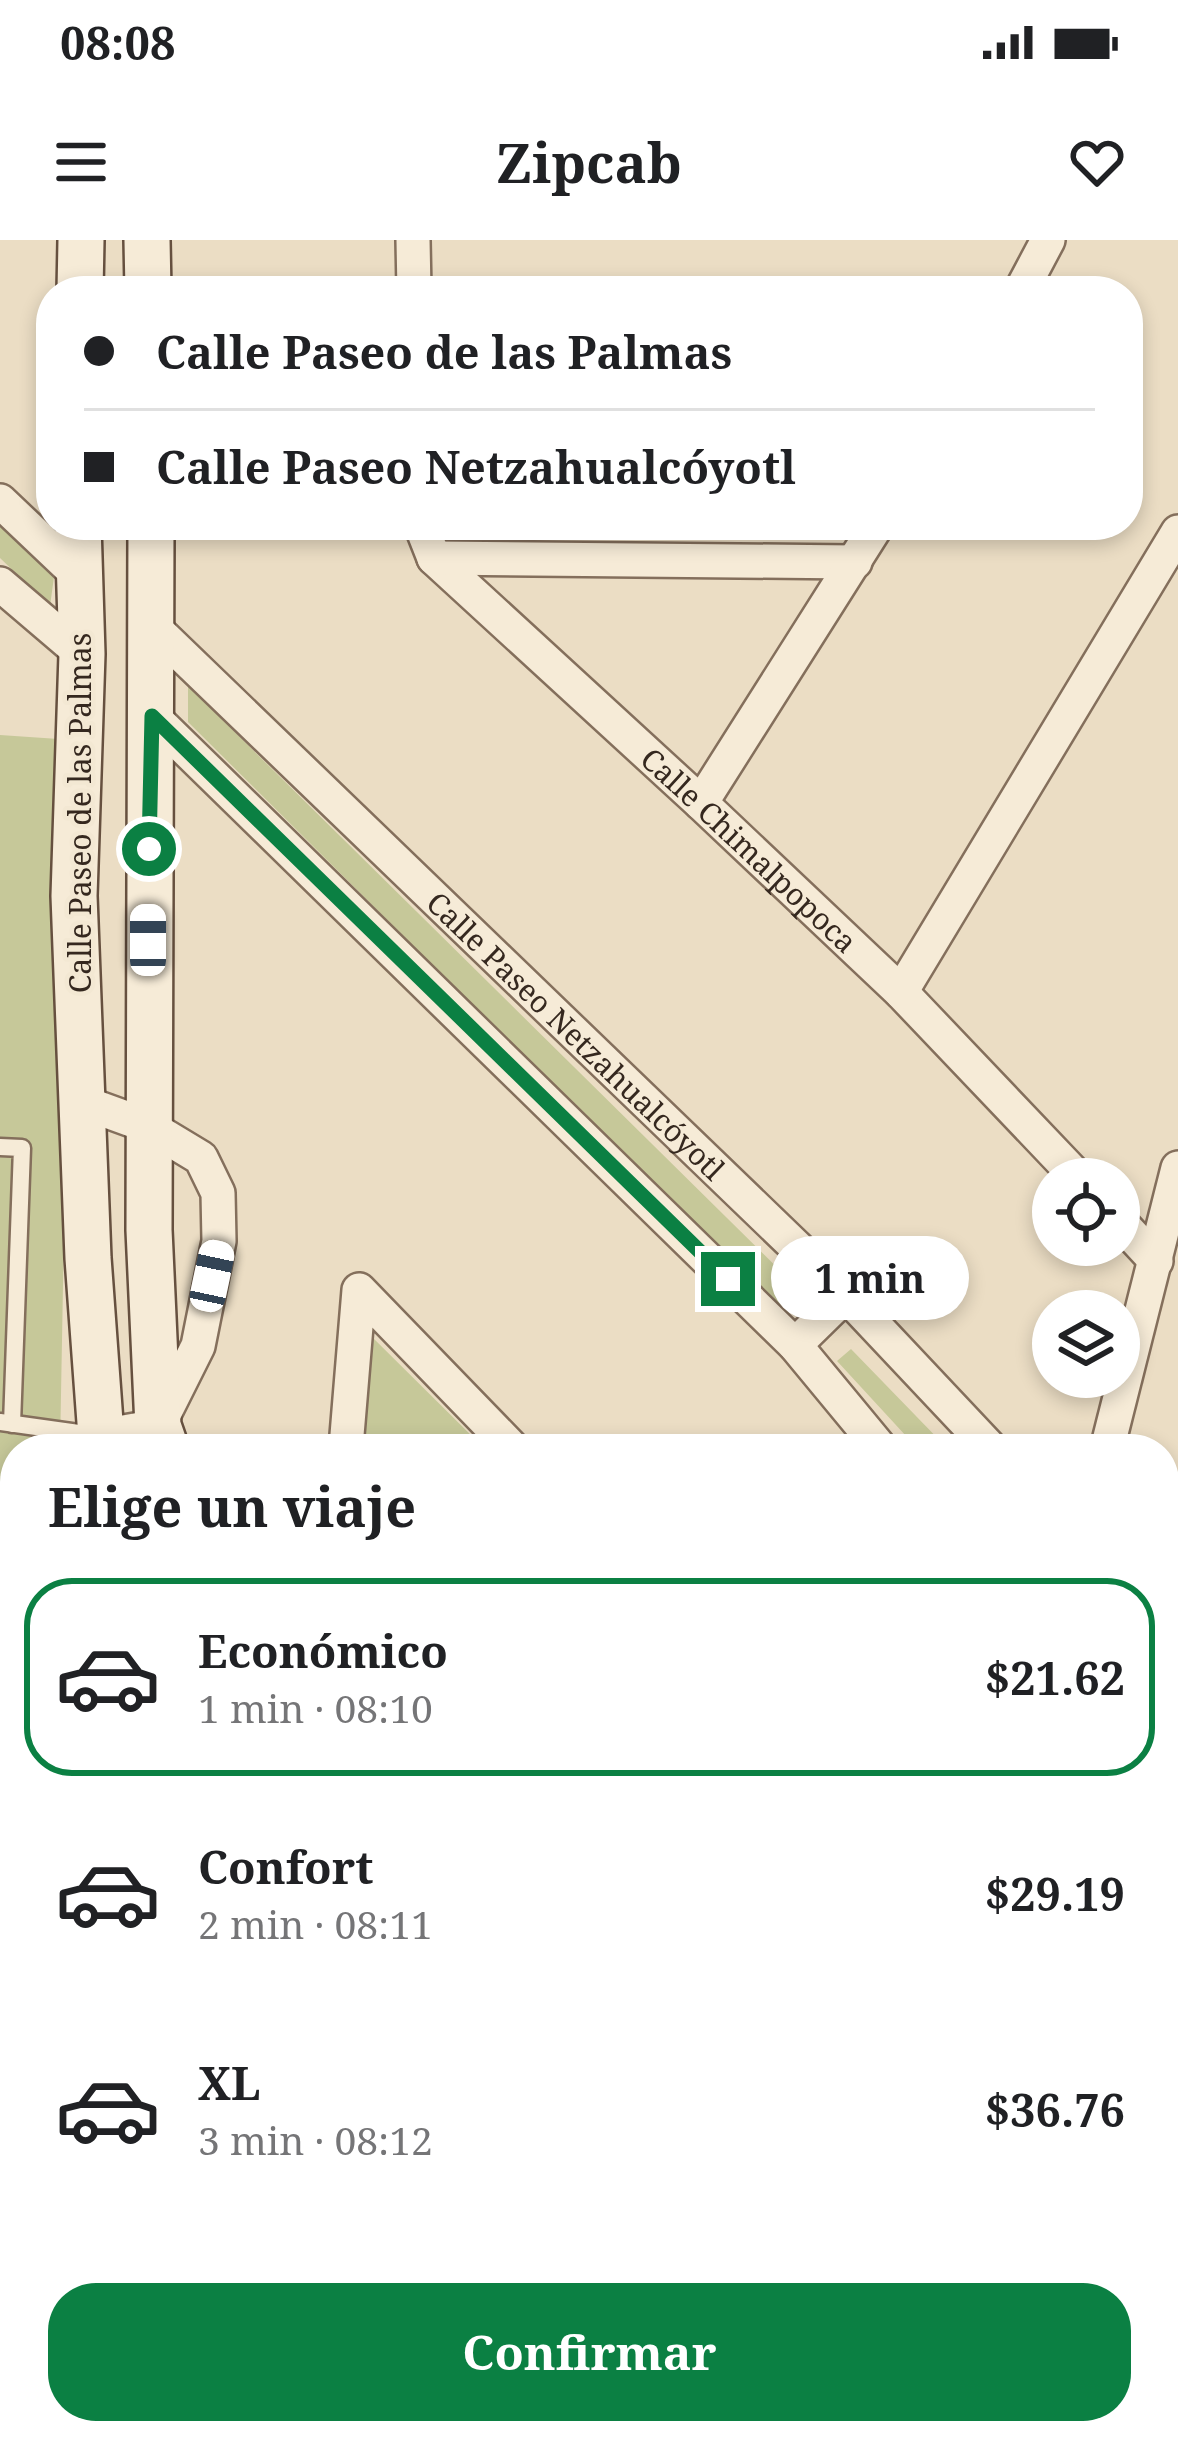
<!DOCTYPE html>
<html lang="es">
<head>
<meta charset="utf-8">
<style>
	:root { --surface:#fff; --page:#f6f6f6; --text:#202124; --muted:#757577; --line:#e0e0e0; --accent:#0b8043 }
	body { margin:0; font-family:"Noto Serif",serif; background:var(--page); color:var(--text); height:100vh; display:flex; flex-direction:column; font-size:45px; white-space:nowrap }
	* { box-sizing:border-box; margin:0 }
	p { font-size:39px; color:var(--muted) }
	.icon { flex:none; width:66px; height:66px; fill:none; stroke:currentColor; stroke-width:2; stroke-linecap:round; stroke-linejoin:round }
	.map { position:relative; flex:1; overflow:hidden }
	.side { position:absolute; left:0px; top:1194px; width:1179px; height:1011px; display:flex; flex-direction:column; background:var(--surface); border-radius:48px 48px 0 0; box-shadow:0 6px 18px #0003 }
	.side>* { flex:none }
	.hud { position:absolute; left:36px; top:36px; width:1107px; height:264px; border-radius:48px; box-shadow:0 6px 18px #0003; display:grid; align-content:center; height:264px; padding:0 48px; background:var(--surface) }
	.fabs { position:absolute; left:1032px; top:918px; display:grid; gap:24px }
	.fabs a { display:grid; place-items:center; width:108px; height:108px; border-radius:50%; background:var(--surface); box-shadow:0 6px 18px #0003; font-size:60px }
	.end { position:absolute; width:54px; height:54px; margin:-27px; border:15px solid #0b8043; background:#fff; box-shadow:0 0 0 6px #fff }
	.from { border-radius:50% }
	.bubble { position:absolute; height:84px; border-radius:42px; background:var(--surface); box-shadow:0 6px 18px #0003; font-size:39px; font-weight:700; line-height:84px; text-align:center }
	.car { position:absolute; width:36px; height:72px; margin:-36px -18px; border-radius:15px; box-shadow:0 0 9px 3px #0007; background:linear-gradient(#fff 24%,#345 0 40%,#fff 0 76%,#345 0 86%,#fff 0) }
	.hud b { display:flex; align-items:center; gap:42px; height:114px; font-size:45px }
	.hud b+b { border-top:3px solid var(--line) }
	.hud i { width:30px; height:30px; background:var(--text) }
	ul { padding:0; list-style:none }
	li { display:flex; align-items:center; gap:36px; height:198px; margin:0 24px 18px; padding:0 24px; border:6px solid transparent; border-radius:48px }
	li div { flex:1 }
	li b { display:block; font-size:45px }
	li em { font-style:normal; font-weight:700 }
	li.on { border-color:var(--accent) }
	li>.icon { width:108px; height:108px; stroke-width:1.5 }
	h2 { padding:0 48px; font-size:54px; line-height:144px }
	.primary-button { display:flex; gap:24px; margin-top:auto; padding:24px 48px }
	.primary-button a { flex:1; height:138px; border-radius:48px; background:var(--accent); color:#fff; font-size:48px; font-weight:700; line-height:138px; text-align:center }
	.status { display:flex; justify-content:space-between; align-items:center; height:84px; padding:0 60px; background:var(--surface); direction:ltr }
	.status svg { height:33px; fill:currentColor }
	header { display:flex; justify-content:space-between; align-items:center; height:156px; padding:0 48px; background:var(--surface); font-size:54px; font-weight:700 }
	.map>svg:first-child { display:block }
	.green { fill:#c6c899 }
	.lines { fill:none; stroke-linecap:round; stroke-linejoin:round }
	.river { stroke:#a6beb6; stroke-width:63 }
	.service-casing { stroke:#846f5c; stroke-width:21 }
	.minor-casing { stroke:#846f5c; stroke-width:38 }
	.tertiary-casing { stroke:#846f5c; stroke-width:44 }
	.secondary-casing { stroke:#66503f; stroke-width:50 }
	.service { stroke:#f6ebd7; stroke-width:16 }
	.minor { stroke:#f6ebd7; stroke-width:33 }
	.tertiary { stroke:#f6ebd7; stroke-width:39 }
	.secondary { stroke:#f6ebd7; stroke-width:45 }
	.route { stroke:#0b8043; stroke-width:15 }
	.labels { text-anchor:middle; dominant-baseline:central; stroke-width:9; stroke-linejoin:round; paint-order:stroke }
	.street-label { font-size:30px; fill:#35281f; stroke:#f3e8d3 }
</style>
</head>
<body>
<div class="status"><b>08:08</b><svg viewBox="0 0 49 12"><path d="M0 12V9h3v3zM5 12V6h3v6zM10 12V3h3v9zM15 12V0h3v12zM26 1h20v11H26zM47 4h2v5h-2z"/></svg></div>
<header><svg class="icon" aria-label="menu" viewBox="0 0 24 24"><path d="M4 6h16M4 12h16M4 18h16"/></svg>Zipcab<svg class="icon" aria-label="heart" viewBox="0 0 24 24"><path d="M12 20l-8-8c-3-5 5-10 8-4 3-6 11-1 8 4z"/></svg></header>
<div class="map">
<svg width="1178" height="2204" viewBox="0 0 1178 2204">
	<rect width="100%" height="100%" fill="#ebddc4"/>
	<path class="green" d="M0,286L54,337L50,366L0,318Z
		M188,446L805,1055L785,1075L188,482Z
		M0,495L73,500L60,1209H15V1258L0,1256Z
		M368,1093L485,1209H401L357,1191Z
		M851,1109L948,1209H918L837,1121Z"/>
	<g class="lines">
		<path class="river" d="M1164,1421L1178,1412
			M1126,2190L1127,2204"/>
		<defs>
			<path id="service" d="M0,907L22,908L12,1184
				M0,1182L100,1196"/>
			<g id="minor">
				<path d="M413,0L414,51"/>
				<path d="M1021,51L1048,0"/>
				<path d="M0,261L78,335"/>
				<path id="s1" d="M421,285L434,318L701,563L901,752L1079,939"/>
				<path d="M434,318L855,322"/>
				<path d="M0,344L82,414"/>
				<path id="s2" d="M153,387L846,1055L991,1209"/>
				<path d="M152,476L795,1105L881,1209"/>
				<path d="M701,563L877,285"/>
				<path d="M901,752L1178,292"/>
				<path d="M82,862L148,886L201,918L218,953L219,1001L198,1106L158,1186L101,1196"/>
				<path d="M1119,981L1156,1021"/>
				<path d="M795,1105L846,1055"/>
				<path d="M352,1209L346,1207L359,1050L513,1209"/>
				<path d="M1107,1209L1178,928"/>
				<path d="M116,2190L117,2204"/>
				<path d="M795,2190L806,2204"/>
				<path d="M986,2190L988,2204"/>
			</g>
			<path id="tertiary" d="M0,1567L15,1563"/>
			<path id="secondary" d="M147,0L148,51
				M80,51L81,0
				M78,285L82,414L74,656L88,1018L101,1196L105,1209
				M151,285L149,990L158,1186L166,1209
				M432,2190L439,2204
				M499,2190L504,2204"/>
		</defs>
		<use href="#service" class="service-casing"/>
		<use href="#minor" class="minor-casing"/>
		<use href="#tertiary" class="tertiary-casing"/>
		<use href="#secondary" class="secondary-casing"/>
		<use href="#service" class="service"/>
		<use href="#minor" class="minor"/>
		<use href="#tertiary" class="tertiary"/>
		<use href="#secondary" class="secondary"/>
	</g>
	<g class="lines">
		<path class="route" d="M149,609L152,476L728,1039"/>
	</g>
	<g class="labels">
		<g class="street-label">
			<text transform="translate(79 573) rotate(-90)">Calle Paseo de las Palmas</text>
			<text stroke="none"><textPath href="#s1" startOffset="465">Calle Chimalpopoca</textPath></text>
			<text stroke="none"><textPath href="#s2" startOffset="588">Calle Paseo Netzahualcóyotl</textPath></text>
		</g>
	</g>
</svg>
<div class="fabs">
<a><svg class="icon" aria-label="locate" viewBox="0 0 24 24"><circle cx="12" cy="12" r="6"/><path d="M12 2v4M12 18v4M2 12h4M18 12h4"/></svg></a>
<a><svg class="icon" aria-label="layers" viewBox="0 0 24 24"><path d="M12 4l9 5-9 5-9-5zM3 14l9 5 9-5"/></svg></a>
</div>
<i class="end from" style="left:149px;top:609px"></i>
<i class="end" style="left:728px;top:1039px"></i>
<div class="bubble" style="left:771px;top:996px;width:198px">1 min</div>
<i class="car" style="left:148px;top:700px;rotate:0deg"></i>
<i class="car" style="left:212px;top:1036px;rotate:12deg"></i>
<div class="hud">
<b><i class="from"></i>Calle Paseo de las Palmas</b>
<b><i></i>Calle Paseo Netzahualcóyotl</b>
</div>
<section class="side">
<h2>Elige un viaje</h2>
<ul>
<li class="on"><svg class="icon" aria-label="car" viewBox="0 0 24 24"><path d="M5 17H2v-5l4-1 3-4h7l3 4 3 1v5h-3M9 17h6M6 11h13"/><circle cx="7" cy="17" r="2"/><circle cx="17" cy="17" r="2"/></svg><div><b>Económico</b><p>1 min · 08:10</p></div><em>$21.62</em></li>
<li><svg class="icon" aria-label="car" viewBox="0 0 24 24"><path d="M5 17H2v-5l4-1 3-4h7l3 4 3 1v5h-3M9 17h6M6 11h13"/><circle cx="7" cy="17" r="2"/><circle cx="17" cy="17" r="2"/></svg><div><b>Confort</b><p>2 min · 08:11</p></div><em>$29.19</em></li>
<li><svg class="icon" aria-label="car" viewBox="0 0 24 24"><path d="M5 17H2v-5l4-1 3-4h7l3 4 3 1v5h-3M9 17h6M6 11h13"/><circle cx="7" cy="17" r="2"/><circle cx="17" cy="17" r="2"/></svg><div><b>XL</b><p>3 min · 08:12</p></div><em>$36.76</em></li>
</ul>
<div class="primary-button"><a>Confirmar</a></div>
</section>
</div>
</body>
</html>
